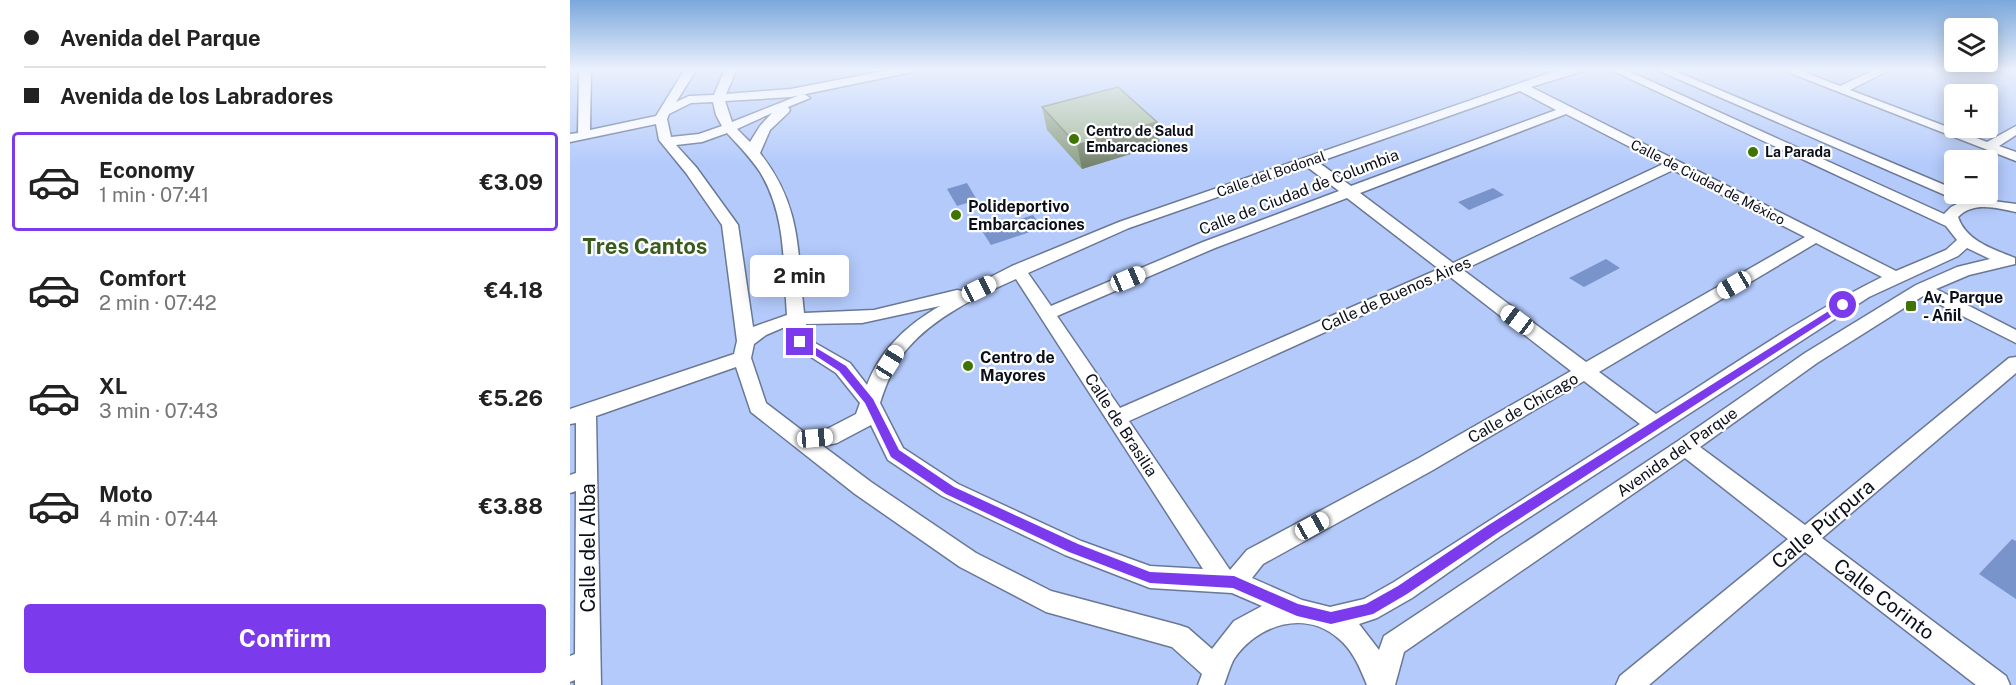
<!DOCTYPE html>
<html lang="en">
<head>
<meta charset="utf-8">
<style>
	:root { --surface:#fff; --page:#f2f2f2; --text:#222; --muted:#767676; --line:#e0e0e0; --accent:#7c3aed }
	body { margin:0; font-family:"Public Sans",sans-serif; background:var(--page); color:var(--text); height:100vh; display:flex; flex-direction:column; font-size:22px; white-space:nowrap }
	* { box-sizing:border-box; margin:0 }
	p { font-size:20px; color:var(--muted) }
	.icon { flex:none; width:33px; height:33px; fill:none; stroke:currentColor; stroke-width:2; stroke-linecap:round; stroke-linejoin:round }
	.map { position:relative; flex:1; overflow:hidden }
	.drawer { display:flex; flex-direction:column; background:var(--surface); width:570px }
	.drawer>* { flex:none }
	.guide { display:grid; align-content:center; height:132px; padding:0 24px; background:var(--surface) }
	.buttons { position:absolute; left:1374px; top:18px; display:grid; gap:12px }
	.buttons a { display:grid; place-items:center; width:54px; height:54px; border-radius:6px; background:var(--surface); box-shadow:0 3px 15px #0003; font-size:30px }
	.end { position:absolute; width:27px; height:27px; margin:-14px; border:8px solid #7c3aed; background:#fff; box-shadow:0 0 0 3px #fff }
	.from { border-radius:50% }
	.bubble { position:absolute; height:42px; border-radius:6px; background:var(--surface); box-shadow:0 3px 15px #0003; font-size:20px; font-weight:700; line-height:42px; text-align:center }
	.car { position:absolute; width:18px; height:36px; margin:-18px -9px; border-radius:8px; box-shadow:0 0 4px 2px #0007; background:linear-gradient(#fff 24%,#345 0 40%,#fff 0 76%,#345 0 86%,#fff 0) }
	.guide b { display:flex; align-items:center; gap:21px; height:57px; font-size:22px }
	.guide b+b { border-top:2px solid var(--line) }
	.guide i { width:15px; height:15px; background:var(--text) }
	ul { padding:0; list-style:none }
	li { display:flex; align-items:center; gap:18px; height:99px; margin:0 12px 9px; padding:0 12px; border:3px solid transparent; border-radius:6px }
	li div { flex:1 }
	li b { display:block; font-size:22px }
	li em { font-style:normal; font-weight:700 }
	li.on { border-color:var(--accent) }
	li>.icon { width:54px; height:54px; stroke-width:1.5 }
	.cta { display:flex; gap:12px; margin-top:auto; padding:12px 24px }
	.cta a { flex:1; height:69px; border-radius:6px; background:var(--accent); color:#fff; font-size:24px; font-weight:700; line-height:69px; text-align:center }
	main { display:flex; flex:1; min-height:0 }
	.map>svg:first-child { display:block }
	.green { fill:#b3cafb; fill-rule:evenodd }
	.water { fill:#7993cb }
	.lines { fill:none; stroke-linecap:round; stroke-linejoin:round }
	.minor-casing { stroke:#6a7896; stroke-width:3 }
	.minor { fill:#fff; fill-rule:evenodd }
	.wall { fill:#90a287 }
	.shaded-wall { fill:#76846e }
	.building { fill:#a8bc9d; stroke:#76846e; stroke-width:1.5 }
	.route { fill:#7c3aed }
	.poi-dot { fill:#3e7401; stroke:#fff; stroke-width:2 }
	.labels { text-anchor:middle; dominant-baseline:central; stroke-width:4.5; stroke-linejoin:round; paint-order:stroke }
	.far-poi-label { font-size:14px; font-weight:bold; fill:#0a0f1a; stroke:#fff; text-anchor:start }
	.far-street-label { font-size:14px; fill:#0a0f1a; stroke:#fff }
	.street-label { font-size:16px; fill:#0a0f1a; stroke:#fff }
	.poi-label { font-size:16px; font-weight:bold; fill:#0a0f1a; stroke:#fff; text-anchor:start }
	.near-street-label { font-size:20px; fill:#0a0f1a; stroke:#fff }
	.district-label { font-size:22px; font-weight:bold; fill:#385c1d; stroke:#fff }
</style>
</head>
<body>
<main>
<section class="drawer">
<div class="guide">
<b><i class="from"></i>Avenida del Parque</b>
<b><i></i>Avenida de los Labradores</b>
</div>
<ul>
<li class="on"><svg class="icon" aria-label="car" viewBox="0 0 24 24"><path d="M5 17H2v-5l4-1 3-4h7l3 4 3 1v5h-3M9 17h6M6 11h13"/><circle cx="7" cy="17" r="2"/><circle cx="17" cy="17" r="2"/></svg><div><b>Economy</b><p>1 min · 07:41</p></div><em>€3.09</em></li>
<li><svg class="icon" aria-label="car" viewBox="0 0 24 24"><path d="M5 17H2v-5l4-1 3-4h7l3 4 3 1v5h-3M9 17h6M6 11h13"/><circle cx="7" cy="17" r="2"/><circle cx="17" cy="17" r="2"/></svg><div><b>Comfort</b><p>2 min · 07:42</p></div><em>€4.18</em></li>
<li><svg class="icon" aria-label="car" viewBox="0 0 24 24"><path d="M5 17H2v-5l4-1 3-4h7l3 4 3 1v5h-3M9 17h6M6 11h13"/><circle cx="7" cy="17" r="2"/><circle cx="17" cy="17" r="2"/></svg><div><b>XL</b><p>3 min · 07:43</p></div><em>€5.26</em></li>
<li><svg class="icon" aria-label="car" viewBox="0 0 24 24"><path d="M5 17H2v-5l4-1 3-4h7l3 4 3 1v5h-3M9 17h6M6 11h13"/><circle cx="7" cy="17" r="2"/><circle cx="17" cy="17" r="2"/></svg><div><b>Moto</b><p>4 min · 07:44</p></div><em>€3.88</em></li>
</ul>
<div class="cta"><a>Confirm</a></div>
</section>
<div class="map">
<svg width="1446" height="685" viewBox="0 0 1446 685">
	<rect width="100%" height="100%" fill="#d3dffa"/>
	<path class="green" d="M0,69H1446V685H0ZM1384,94H1418V128H1384ZM1384,160H1418V194H1384Z"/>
	<path class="water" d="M397,183L407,200L387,206L377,189Z
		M923,188L934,195L899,210L888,202Z
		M463,215L472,228L421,245L412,231Z
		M1036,259L1050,268L1014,287L999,278Z
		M1442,539L1446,541V599L1409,574Z"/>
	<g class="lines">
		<defs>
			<path id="minor" d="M9,69H21L20,130L86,116L115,69H127L106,102L119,96L144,95L155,69H167L156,94L221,89L324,69H347L342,72L221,97L155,101L162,122L230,95L234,94L240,98L218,107L220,110L218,113L200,130L190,153C232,207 227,249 234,313L304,310L387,290L393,291L442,266L549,222L991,69H1020L961,87L1326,271L1376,250L1387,240L1376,226L1039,69H1054L1374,214L1381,207L1391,202L1085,69H1100L1384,189V194H1396L1408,199L1446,204V212C1427,208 1403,201 1388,217C1396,241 1423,249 1445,258V264L1399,275L1366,289L1446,330V343L1353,296L1247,363L1130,447L1235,525L1439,358L1446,357V373L1252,538L1436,676L1440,685H1406L1235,552L1079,685H1046L1050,676L1218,539L1115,458L834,652L825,685H797C790,668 783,650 768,638C734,609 687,625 664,659C660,666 657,677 654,685H628L632,674L602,647L476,612L390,567L285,494L181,412L166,367L26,416L31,685H5V680L0,682V656L5,654L6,491L0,493V475L6,473V423L0,424V409L164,354L167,341L152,225L116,173L89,140L86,124L0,142V134L8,133ZM950,91L986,110L781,186L748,162ZM143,102L146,115L152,126L129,134L101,137L97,119L99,114L121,103ZM202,113L190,126L180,142L167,129ZM996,114L1093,164L883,263L790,193ZM157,133C169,146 180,157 190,172C217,216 213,266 217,315L183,327L168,225L126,167L106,145L132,142ZM736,166L769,191L633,242L481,306L458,273L559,228ZM1103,170L1235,237L1016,362L893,270ZM777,198L869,269L550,408L487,316L645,248ZM1246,243L1312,277C1233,316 1160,367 1086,414L1029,372ZM1397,248L1420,259L1387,267L1346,285L1235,353L1108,441L814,636L809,650L789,624L807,618L842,598L929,537L1299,297L1388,256ZM879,276L1001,371L849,458L677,550L660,570L559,421ZM446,279L633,569L580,566L511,541L388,484L333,448L310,403C316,384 324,364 337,349C364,317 408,296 446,279ZM370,306C338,324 310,350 297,385L280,363L238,339L236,324L292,323ZM217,326L224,346L266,373L290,403L286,414L257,429L234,432L196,403L181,358L184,344L196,335ZM1014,381L1070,424L824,582L794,599L760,607L732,600L682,578L693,564L863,470ZM301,425L318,460L372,496L495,555L580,588L662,593L692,606L664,621L642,649L618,628L609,625L481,591L406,553L301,482L253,446L267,443Z
				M1210,69H1226L1270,86L1306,69H1321L1280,90L1417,142L1446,126V135L1429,146L1446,152V161Z"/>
		</defs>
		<use href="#minor" class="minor-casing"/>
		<use href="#minor" class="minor"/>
	</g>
	<path class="wall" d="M472,107L587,122L590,145L512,169L477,130Z"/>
	<path class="shaded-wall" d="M587,122L590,145L512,169L507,145Z"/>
	<path class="building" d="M548,87L587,122L507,145L472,107Z"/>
	<linearGradient id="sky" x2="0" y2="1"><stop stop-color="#7ba7dc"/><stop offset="0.42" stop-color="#ebf1fd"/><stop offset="1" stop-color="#ebf1fd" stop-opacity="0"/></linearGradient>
	<rect width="1446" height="165" fill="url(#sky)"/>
	<path class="route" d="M1273,302L1276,303V307L926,534L837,594L803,614L761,624L727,616L663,588L580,583L499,552L376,494L321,457L295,403L269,371L225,342L226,340H233L276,366L303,399L329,450L384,487L508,544L580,572L664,576L728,604L761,612L796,604L828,586L917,526Z"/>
	<g class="poi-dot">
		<circle cx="504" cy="139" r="6"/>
		<circle cx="1183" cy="152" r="6"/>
		<circle cx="386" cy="215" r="6"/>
		<rect x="1335" y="300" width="12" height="12" rx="3"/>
		<circle cx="398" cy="366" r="6"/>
	</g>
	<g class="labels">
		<g class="far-poi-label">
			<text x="516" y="131">Centro de Salud<tspan x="516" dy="16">Embarcaciones</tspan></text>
			<text x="1195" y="152">La Parada</text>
		</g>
		<g class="far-street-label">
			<text transform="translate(701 174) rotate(-19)">Calle del Bodonal</text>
			<text transform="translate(1138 182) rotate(27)">Calle de Ciudad de México</text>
		</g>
		<g class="street-label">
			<text transform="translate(729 192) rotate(-21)">Calle de Ciudad de Columbia</text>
			<text transform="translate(826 294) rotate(-24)">Calle de Buenos Aires</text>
			<text transform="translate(953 408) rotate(-30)">Calle de Chicago</text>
			<text transform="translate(551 425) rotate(57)">Calle de Brasilia</text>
			<text transform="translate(1107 452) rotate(-35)">Avenida del Parque</text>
		</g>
		<g class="poi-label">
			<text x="398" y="206">Polideportivo<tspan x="398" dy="18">Embarcaciones</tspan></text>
			<text x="1353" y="297">Av. Parque<tspan x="1353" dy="18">- Añil</tspan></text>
			<text x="410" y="357">Centro de<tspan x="410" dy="18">Mayores</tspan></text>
		</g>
		<g class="near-street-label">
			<text transform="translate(1253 524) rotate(-40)">Calle Púrpura</text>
			<text transform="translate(18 548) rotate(-90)">Calle del Alba</text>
			<text transform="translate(1314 599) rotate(37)">Calle Corinto</text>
		</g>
		<g class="district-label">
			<text x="75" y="246">Tres Cantos</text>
		</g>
	</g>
</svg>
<div class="buttons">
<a><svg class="icon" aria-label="layers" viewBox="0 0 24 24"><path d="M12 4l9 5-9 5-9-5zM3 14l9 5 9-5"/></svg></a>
<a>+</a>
<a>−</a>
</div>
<i class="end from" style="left:1273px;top:305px"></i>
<i class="end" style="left:230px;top:342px"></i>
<div class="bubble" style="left:180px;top:255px;width:99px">2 min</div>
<i class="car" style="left:558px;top:279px;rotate:67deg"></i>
<i class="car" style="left:1164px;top:285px;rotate:240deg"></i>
<i class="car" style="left:409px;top:289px;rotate:64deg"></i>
<i class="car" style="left:947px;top:320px;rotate:307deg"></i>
<i class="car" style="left:320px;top:362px;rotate:32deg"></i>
<i class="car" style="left:245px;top:438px;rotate:85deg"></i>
<i class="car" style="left:742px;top:526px;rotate:61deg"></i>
</div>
</main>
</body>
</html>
